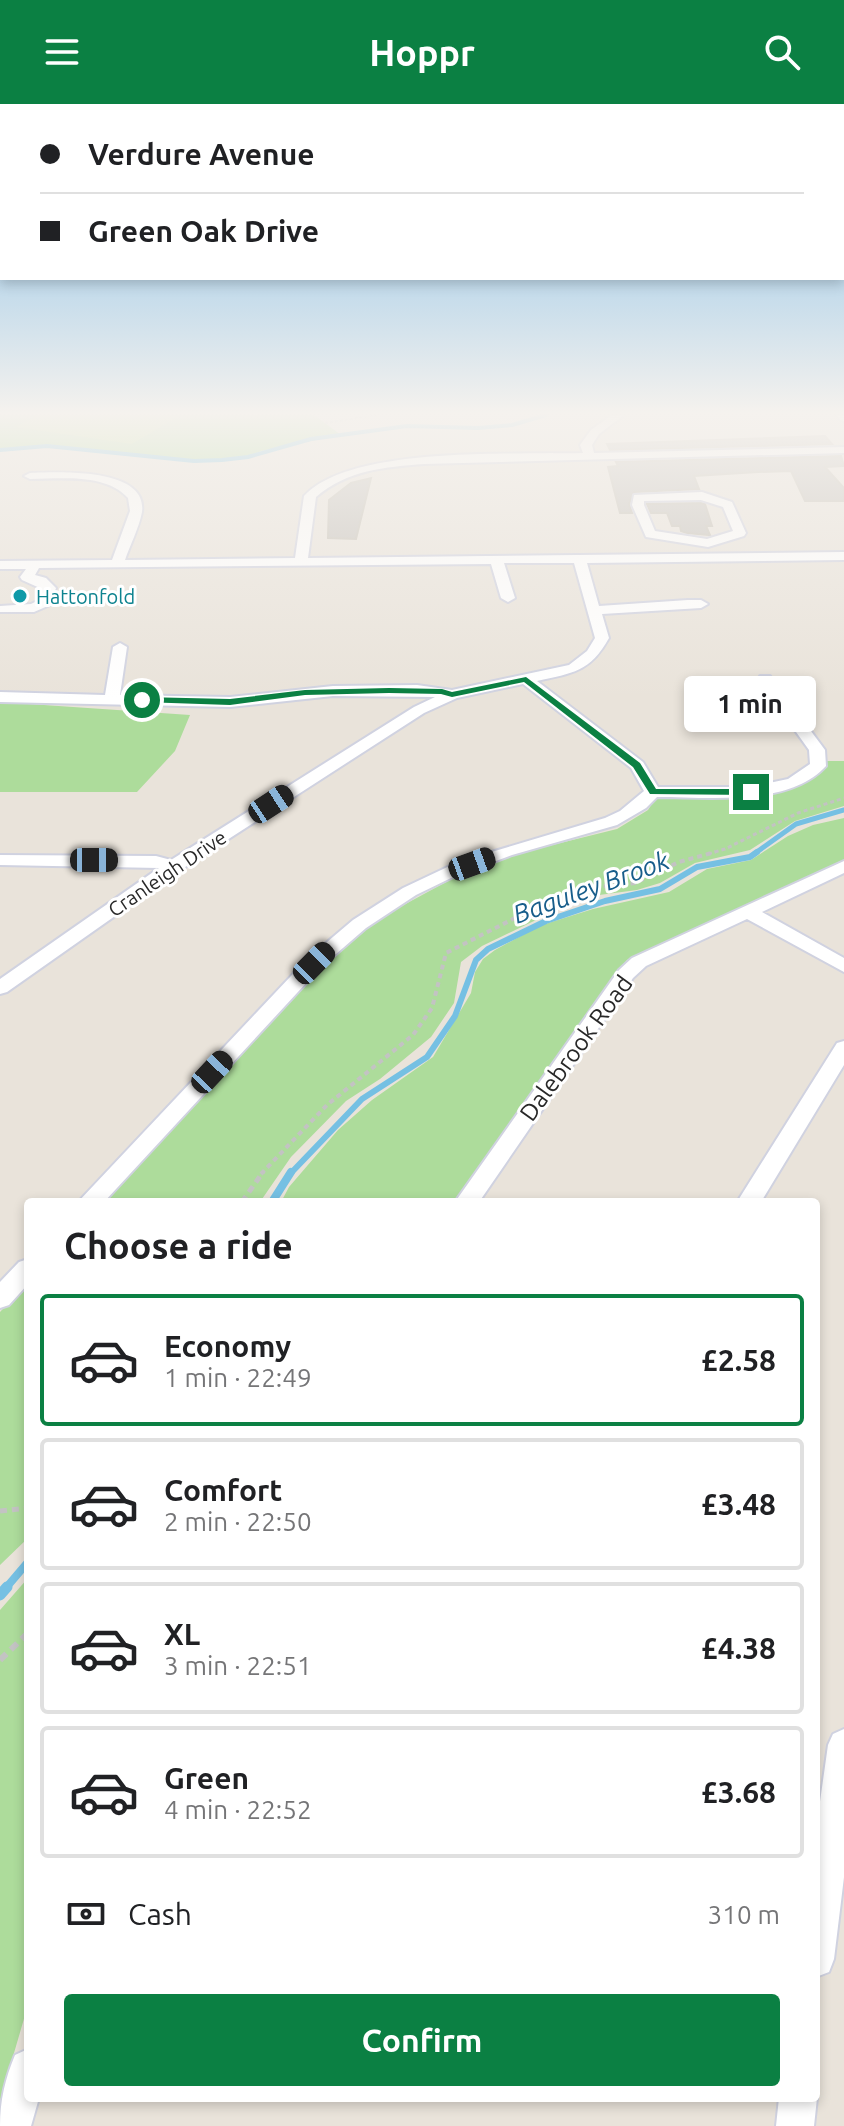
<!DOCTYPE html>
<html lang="en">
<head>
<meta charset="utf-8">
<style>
	:root { --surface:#fff; --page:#f2f2f2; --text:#202124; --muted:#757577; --line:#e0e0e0; --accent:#0b8043 }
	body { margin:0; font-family:Ubuntu,sans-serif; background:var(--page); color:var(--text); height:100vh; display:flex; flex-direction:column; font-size:30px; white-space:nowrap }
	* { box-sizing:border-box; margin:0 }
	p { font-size:26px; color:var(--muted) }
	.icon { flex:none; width:44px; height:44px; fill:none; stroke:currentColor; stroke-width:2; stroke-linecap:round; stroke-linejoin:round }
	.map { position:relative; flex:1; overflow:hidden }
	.details { position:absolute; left:24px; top:1094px; width:796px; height:904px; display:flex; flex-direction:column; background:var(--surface); border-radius:8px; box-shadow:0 4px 12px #0003 }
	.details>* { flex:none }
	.guide { position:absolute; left:0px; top:0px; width:844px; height:176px; box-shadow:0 4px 12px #0003; display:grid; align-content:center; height:176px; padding:0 40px; background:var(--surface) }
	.end { position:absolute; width:36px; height:36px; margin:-18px; border:10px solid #0b8043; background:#fff; box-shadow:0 0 0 4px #fff }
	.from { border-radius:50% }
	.bubble { position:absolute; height:56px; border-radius:8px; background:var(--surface); box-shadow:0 4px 12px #0003; font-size:26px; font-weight:700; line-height:56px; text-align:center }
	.car { position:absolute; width:24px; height:48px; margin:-24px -12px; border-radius:10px; box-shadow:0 0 6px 2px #0007; background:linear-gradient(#222 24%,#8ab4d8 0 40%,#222 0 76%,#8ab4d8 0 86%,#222 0) }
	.guide b { display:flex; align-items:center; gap:28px; height:76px; font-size:30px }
	.guide b+b { border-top:2px solid var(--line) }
	.guide i { width:20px; height:20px; background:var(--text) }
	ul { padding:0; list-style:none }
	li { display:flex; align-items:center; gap:24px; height:132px; margin:0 16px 12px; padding:0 24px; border:4px solid var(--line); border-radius:8px }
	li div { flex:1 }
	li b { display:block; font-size:30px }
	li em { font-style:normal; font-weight:700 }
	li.active { border-color:var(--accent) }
	li>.icon { width:72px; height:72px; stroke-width:1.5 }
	h2 { padding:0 40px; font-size:36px; line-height:96px }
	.pay { display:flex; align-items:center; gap:20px; height:88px; padding:0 40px; font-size:30px }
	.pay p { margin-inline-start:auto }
	.primary-button { display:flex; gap:16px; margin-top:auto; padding:16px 40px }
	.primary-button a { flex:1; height:92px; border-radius:8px; background:var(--accent); color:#fff; font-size:32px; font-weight:700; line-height:92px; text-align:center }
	header { display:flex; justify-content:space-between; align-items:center; height:104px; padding:0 40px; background:var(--accent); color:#fff; font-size:36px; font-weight:700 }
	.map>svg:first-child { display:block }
	.green { fill:#addc9b }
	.pitch { fill:#bee297 }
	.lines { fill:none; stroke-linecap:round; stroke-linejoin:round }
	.stream-far4 { stroke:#75c0e3; stroke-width:4 }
	.stream-far3 { stroke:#75c0e3; stroke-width:5 }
	.stream-far2 { stroke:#75c0e3; stroke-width:6 }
	.stream-far1 { stroke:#75c0e3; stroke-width:8 }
	.stream { stroke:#75c0e3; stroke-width:11 }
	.building { fill:#c4c0ba; stroke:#c4bfb4; stroke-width:2 }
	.minor-casing { stroke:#d0d2e0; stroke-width:4 }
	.path-far4 { stroke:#c3c3c3; stroke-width:2; stroke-dasharray:3 2; stroke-linecap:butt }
	.path-far3 { stroke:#c3c3c3; stroke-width:3; stroke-dasharray:4 3; stroke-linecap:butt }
	.path-far2 { stroke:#c3c3c3; stroke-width:4; stroke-dasharray:5 4; stroke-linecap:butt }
	.path-far1 { stroke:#c3c3c3; stroke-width:5; stroke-dasharray:7 5; stroke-linecap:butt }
	.path { stroke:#c3c3c3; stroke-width:6; stroke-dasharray:9 6; stroke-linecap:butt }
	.minor { fill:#fff; fill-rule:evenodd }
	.route { fill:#0b8043 }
	.culture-dot { fill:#0f9aa8; stroke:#fff; stroke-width:3 }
	.labels { text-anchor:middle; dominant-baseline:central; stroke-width:6; stroke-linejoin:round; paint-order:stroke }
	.far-culture-label { font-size:20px; fill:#0d838f; stroke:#fff; text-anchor:start }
	.far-street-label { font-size:20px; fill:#282828; stroke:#fff }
	.street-label { font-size:24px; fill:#282828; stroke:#fff }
	.water-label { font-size:26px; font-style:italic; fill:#185e8b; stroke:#fff }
</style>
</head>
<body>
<header><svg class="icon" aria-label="menu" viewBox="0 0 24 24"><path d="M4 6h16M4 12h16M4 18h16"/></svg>Hoppr<svg class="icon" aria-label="search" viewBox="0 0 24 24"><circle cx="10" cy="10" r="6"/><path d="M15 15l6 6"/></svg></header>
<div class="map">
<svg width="844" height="2022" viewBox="0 0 844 2022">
	<rect width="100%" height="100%" fill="#e9e3da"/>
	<path class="green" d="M0,311H314L341,331L261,347L248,353L222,356L194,357L47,342L0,346Z
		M0,598L190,611L175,647L137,688H0Z
		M823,657H844V702L795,717L750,746L695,759L660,779L637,786L584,793L482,842L461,858L454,899L431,933L380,975L346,997L291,1053L260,1098H102L305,879L352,834L400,803L459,771L524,748L617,725L648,706L658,690C696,689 809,698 823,657Z
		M844,714V756L627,856L457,1098H281L289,1083L338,1026L372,996L433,953L471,889L475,868L483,855L495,846L539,822L593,805L669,788L707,765L751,756L788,732L813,721Z
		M28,1178V1434L0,1461V1208Z
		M28,1474V1901L0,1997V1506Z"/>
	<path class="pitch" d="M37,311H167L177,313L132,340L16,323Z"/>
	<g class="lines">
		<path class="stream-far4" d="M0,346L47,342L194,357L222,356L248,353L311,335L407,322L478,324L512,321L546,311"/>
		<path class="stream-far3" d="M754,750L796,720L844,706"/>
		<path class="stream-far2" d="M290,1070L362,995L427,953L455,912L476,856L488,845L546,817L605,797L660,785L697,763L750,753L757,748"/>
		<path class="stream-far1" d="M272,1098L291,1068
			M5,1485L28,1458"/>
		<path class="stream" d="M0,1491L7,1483"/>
	</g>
	<path class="building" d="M825,332L832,340L610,346L607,340Z
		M841,352L844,362L825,363L844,384V397H805L791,367L758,368L694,372L699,385L634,388L629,400L632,409H620L608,363L618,362L616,358Z
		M371,374L356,435L328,434L329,396L351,379Z
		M701,399L705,400L712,422H706L710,431L687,429L681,427L680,422H672L667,409H651L647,400Z"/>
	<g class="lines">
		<defs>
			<path id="minor" d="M612,311H624L599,330L592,341L594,349L844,343V349L424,360C385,363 347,366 316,393L308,454L844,448V456L587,459L599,502L688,496H701L708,500L701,504L602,510L609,534C590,568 573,569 537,577L643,658L658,683H751L788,675L810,660L809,646L758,575L760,572H770L825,646L826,662C789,703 708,693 657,693L646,704L617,721L512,751L451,774L416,791L366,824L321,863L104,1098H78L307,855L353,816L403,784L458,758L605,714L620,707L644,687L631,664L523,580L457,594L424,609L179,767L7,888L0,890V875L159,764L0,761V751L156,752L171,756L414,603L435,593L333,592L230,603L0,598V588L105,591L113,543L120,539L127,543L120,591L230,593L333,582L417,581L452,586L569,561L587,547L595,534L574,459H504L515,494L508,498L501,494L491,460L39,464L35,471L46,474L56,484L50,501L34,508H0V502L31,500L39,496L42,485L22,476L20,473L26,465H0V457L112,456L130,407L128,394C105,369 61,375 30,375L24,372L30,369C57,368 148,363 142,408C139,424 130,441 125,456L295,454L304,392C351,341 515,351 583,349L580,341L591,326Z
				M837,311H844V317L840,316Z
				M702,388L732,398L746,429L744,432L708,443L646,433L632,401L634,391ZM701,396L723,403L733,427L707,435L655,427L644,401V397Z
				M844,757V769L762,808L844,854V868L747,815L646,862L633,874L479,1098H455L619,866L632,854Z
				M844,937V961L761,1098H737L837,939Z
				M28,1155V1180L9,1201L0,1204V1178L19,1158Z
				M844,1625V1773L834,1855L829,1868L816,1873V1726L828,1641L833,1630Z
				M28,1945V1994H39L31,2022H0C0,1996 5,1975 15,1951Z
				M816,1991L817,1994L814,2022H776L779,1994H816Z"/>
		</defs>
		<use href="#minor" class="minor-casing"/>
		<path class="path-far4" d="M325,319L376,311"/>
		<path class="path-far3" d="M708,750L725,745L798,709L844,694"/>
		<path class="path-far2" d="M261,1070L327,1001L413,931L432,904L446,849L521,811L597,783L635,779L679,758L715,748"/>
		<path class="path-far1" d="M242,1098L263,1068
			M0,1407L28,1404"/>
		<path class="path" d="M0,1556L28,1529"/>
		<use href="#minor" class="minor"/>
	</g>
	<linearGradient id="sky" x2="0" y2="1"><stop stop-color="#7ab9e6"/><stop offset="0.52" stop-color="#f5f2ee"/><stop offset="1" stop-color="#f5f2ee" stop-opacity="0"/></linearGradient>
	<rect width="844" height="594" fill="url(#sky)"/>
	<path class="route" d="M526,573L640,659L656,685H751L756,688L751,691L650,690L633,663L524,578L452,593L441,590L389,589L305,591L230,601L142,598L137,596L142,593L230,595L305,586L389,584L442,585L452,588Z"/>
	<circle class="culture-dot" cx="20" cy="492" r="8"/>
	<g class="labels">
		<g class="far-culture-label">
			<text x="36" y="492">Hattonfold</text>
		</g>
		<g class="far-street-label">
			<text transform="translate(167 769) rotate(-34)">Cranleigh Drive</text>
		</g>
		<g class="street-label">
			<text transform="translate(576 944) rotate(-54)">Dalebrook Road</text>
		</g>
		<g class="water-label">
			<text transform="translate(591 783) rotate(-20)">Baguley Brook</text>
		</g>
	</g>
</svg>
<i class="end from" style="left:142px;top:596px"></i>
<i class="end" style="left:751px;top:688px"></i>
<div class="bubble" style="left:684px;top:572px;width:132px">1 min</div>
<i class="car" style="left:271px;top:700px;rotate:57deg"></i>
<i class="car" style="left:94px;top:756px;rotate:90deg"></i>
<i class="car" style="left:472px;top:760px;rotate:70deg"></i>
<i class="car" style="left:314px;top:859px;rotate:45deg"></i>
<i class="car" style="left:212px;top:968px;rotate:43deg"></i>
<div class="guide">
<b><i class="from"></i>Verdure Avenue</b>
<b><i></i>Green Oak Drive</b>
</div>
<section class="details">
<h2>Choose a ride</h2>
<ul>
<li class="active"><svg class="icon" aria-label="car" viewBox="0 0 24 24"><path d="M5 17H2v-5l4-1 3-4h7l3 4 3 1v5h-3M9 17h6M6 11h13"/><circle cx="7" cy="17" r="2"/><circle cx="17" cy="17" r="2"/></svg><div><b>Economy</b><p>1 min · 22:49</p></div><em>£2.58</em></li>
<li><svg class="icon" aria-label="car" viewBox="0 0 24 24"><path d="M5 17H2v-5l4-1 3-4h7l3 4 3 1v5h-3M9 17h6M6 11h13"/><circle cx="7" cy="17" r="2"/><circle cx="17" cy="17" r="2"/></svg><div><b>Comfort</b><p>2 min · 22:50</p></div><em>£3.48</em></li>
<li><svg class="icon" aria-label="car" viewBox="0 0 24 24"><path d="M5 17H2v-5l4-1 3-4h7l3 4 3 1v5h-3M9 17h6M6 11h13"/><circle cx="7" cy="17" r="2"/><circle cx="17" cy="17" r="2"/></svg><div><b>XL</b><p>3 min · 22:51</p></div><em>£4.38</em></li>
<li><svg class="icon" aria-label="car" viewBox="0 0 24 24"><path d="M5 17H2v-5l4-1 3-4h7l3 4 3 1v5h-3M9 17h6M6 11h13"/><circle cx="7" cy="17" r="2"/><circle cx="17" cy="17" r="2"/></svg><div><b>Green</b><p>4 min · 22:52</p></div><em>£3.68</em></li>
</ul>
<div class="pay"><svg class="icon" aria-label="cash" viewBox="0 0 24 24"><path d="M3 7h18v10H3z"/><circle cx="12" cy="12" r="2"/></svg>Cash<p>310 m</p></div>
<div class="primary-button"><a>Confirm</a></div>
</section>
</div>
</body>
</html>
